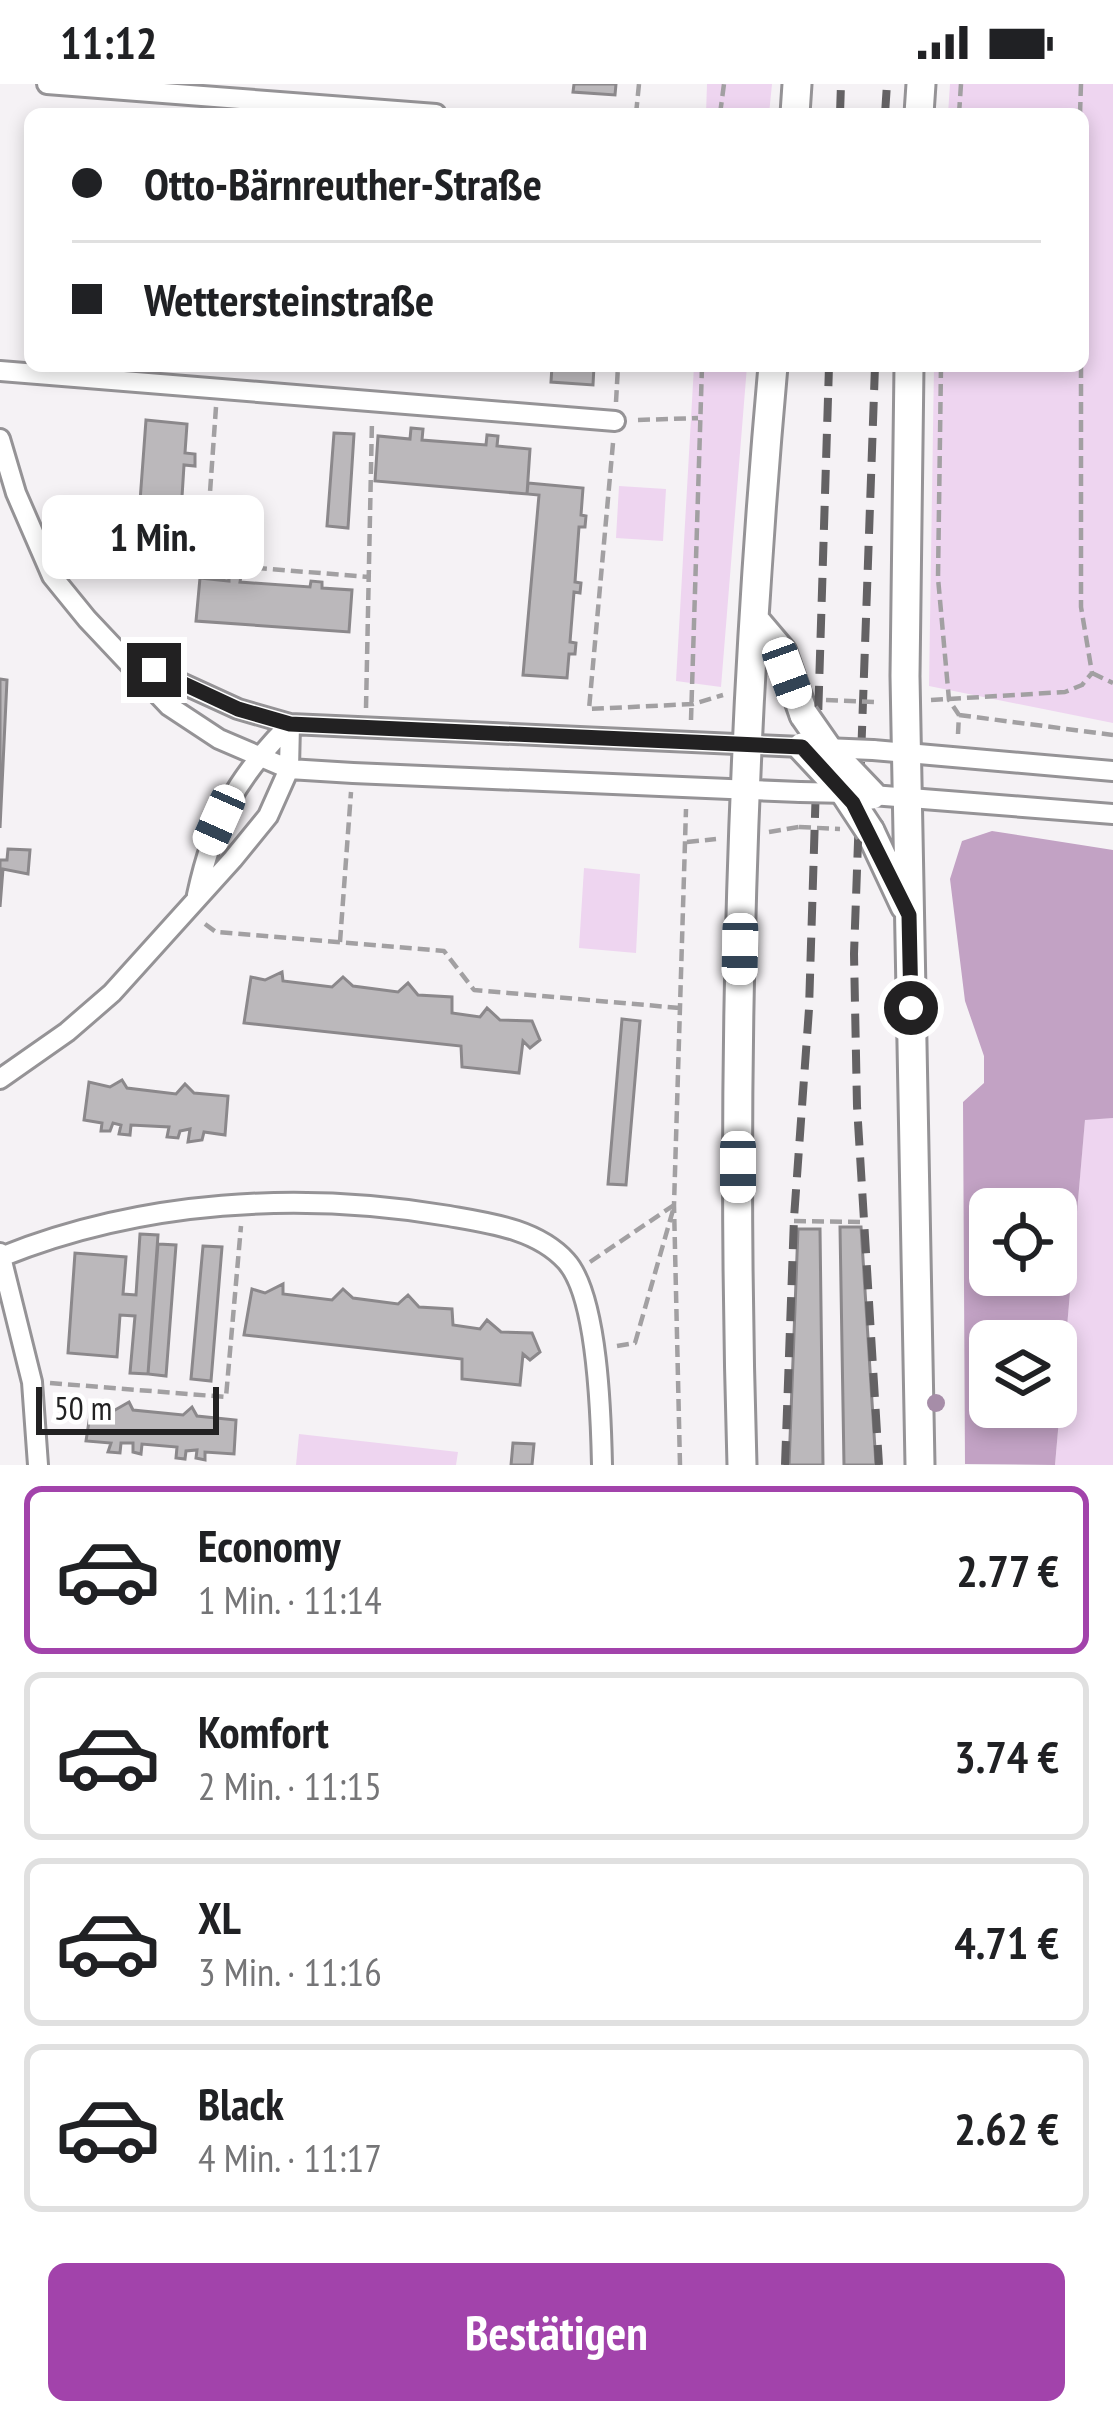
<!DOCTYPE html>
<html lang="de">
<head>
<meta charset="utf-8">
<style>
	:root { --surface:#fff; --page:#f6f6f6; --text:#202124; --muted:#757577; --line:#e0e0e0; --accent:#a243ab }
	body { margin:0; font-family:"PT Sans Narrow",sans-serif; background:var(--page); color:var(--text); height:100vh; display:flex; flex-direction:column; font-size:45px; white-space:nowrap }
	* { box-sizing:border-box; margin:0 }
	p { font-size:39px; color:var(--muted) }
	.icon { flex:none; width:66px; height:66px; fill:none; stroke:currentColor; stroke-width:2; stroke-linecap:round; stroke-linejoin:round }
	.map { position:relative; height:1381px; overflow:hidden }
	.sheet { display:flex; flex-direction:column; background:var(--surface); flex:1 }
	.sheet>* { flex:none }
	.hud { position:absolute; left:24px; top:24px; width:1065px; height:264px; border-radius:18px; box-shadow:0 6px 18px #0003; display:grid; align-content:center; height:264px; padding:0 48px; background:var(--surface) }
	.tools { position:absolute; left:969px; top:1104px; display:grid; gap:24px }
	.tools a { display:grid; place-items:center; width:108px; height:108px; border-radius:18px; background:var(--surface); box-shadow:0 6px 18px #0003; font-size:60px }
	.scale { position:absolute; left:36px; bottom:30px; width:183px; box-sizing:border-box; padding-left:12px; border:6px solid #222122; border-top:0; font-size:33px; line-height:42px; white-space:nowrap; color:#222122; -webkit-text-stroke:9px #fff; paint-order:stroke }
	.end { position:absolute; width:54px; height:54px; margin:-27px; border:15px solid #222122; background:#fff; box-shadow:0 0 0 6px #fff }
	.from { border-radius:50% }
	.bubble { position:absolute; height:84px; border-radius:18px; background:var(--surface); box-shadow:0 6px 18px #0003; font-size:39px; font-weight:800; line-height:84px; text-align:center }
	.car { position:absolute; width:36px; height:72px; margin:-36px -18px; border-radius:15px; box-shadow:0 0 9px 3px #0007; background:linear-gradient(#fff 24%,#345 0 40%,#fff 0 76%,#345 0 86%,#fff 0) }
	.hud b { display:flex; align-items:center; gap:42px; height:114px; font-size:45px }
	.hud b+b { border-top:3px solid var(--line) }
	.hud i { width:30px; height:30px; background:var(--text) }
	ul { padding:21px 0 0; list-style:none }
	li { display:flex; align-items:center; gap:36px; height:168px; margin:0 24px 18px; padding:0 24px; border:6px solid var(--line); border-radius:18px }
	li div { flex:1 }
	li b { display:block; font-size:45px }
	li em { font-style:normal; font-weight:800 }
	li.selected { border-color:var(--accent) }
	li>.icon { width:108px; height:108px; stroke-width:1.5 }
	.action { display:flex; gap:24px; margin-top:auto; padding:24px 48px }
	.action a { flex:1; height:138px; border-radius:18px; background:var(--accent); color:#fff; font-size:48px; font-weight:800; line-height:138px; text-align:center }
	.status { display:flex; justify-content:space-between; align-items:center; height:84px; padding:0 60px; background:var(--surface); direction:ltr }
	.status svg { height:33px; fill:currentColor }
	.map>svg:first-child { display:block }
	.green { fill:#eed5f0 }
	.forest { fill:#c2a2c4; fill-rule:evenodd }
	.building { fill:#bbb8bb; stroke:#8b888b; stroke-width:3 }
	.lines { fill:none; stroke-linecap:round; stroke-linejoin:round }
	.street-casing { stroke:#959396; stroke-width:24 }
	.secondary-casing { stroke:#959396; stroke-width:33 }
	.path { stroke:#a2a0a2; stroke-width:4.5; stroke-dasharray:12 6; stroke-linecap:butt }
	.street { stroke:#fff; stroke-width:18 }
	.secondary { stroke:#fff; stroke-width:27 }
	.rail { stroke:#646264; stroke-width:8; stroke-dasharray:24 12; stroke-linecap:butt }
	.street-bridge-casing { stroke:#959396; stroke-width:24; stroke-linecap:butt }
	.secondary-bridge-casing { stroke:#959396; stroke-width:33; stroke-linecap:butt }
	.path-bridge { stroke:#a2a0a2; stroke-width:4.5; stroke-dasharray:12 6; stroke-linecap:butt }
	.street-bridge { stroke:#fff; stroke-width:18 }
	.secondary-bridge { stroke:#fff; stroke-width:27 }
	.tree { fill:#a68da8 }
	.route { stroke:#222122; stroke-width:15 }
</style>
</head>
<body>
<div class="status"><b>11:12</b><svg viewBox="0 0 49 12"><path d="M0 12V9h3v3zM5 12V6h3v6zM10 12V3h3v9zM15 12V0h3v12zM26 1h20v11H26zM47 4h2v5h-2z"/></svg></div>
<div class="map">
<svg width="1113" height="1381" viewBox="0 0 1113 1381">
	<rect width="100%" height="100%" fill="#f5f2f5"/>
	<path class="green" d="M707,0H772L769,30H706Z
		M950,0H1113V639L929,602L934,282H1083V30H948Z
		M694,282H747L721,603L676,597Z
		M619,402L666,405L663,457L616,454Z
		M584,784L640,790L636,869L579,864Z
		M1113,1034V1381H1055L1085,1035Z
		M299,1350L458,1368L456,1381H296Z"/>
	<path class="forest" d="M992,747L1113,766V1034L1085,1036L1055,1381L965,1380L963,1018L984,999V972L965,917L950,795L962,757ZM990,1125H1056V1191H990ZM990,1257H1056V1323H990Z"/>
	<path class="building" d="M574,0H616L615,11L573,8Z
		M552,282H594L593,301L551,298Z
		M146,336L187,340L185,369L195,370V382L184,381L180,445L190,446L189,458L179,457L177,488L135,485Z
		M411,344L423,345L422,356L486,361L487,351L498,352L497,362L530,365L527,410L375,397L378,352L410,355Z
		M334,349L354,350L348,444L327,442Z
		M528,399L583,404L581,431L586,432L585,443H579L575,498L581,499L580,509L574,508L570,558L576,559L575,570H569L567,594L523,591L539,411L527,410Z
		M229,491L241,492L240,498L310,503L311,497L322,498V504L352,506L349,548L196,537L200,494L229,497Z
		M0,595L7,596L0,744Z
		M8,765L30,766L28,790L3,785L0,823V776H7Z
		M282,888L283,897L332,903L343,893L353,902L398,908L408,899L418,911L452,913V929L480,933L487,924L500,936L532,937L540,956L530,964L523,957L519,989L462,983L461,962L244,939L251,893L265,896Z
		M622,935L640,937L626,1101L608,1100Z
		M122,996L127,1004L176,1010L185,1000L194,1009L228,1012L225,1051L204,1048L202,1056L188,1058L190,1045L180,1047L178,1054L167,1053L169,1043L131,1041L130,1051L119,1050L121,1041L113,1039L110,1047H101L102,1039L84,1036L89,998L110,1003Z
		M840,1143H861L876,1381H844Z
		M798,1145H820L823,1381H789Z
		M140,1150L158,1151L148,1290L130,1289L135,1232L120,1231L117,1273L68,1269L75,1169L126,1173L123,1210L136,1211Z
		M158,1160L176,1161L166,1292L148,1290Z
		M203,1162L222,1163L211,1297L191,1295Z
		M283,1200V1210L332,1216L343,1205L353,1214L398,1220L408,1211L419,1223L452,1225L453,1241L480,1245L487,1236L501,1248L532,1249L540,1268L530,1276L523,1270L520,1301L462,1295V1275L244,1251L252,1205L265,1209Z
		M129,1318L133,1326L183,1331L192,1323L197,1332L236,1336L234,1370L205,1368V1376L196,1374L197,1366L186,1367L185,1375L176,1374L177,1363L142,1360L141,1370L133,1368V1359H121L120,1369L108,1368L111,1359L86,1357L91,1324L115,1326Z
		M513,1359L534,1360L532,1381H511Z"/>
	<g class="lines">
		<defs>
			<path id="street" d="M47,0L436,30
				M0,287L615,337
				M0,355L16,409L52,492L87,535L169,622L219,655L289,685L353,689L800,708
				M133,577L238,625L290,640L802,663
				M873,666L1113,687
				M872,711L1113,730
				M197,811C213,737 236,694 290,640
				M0,995L67,948L112,909L233,775L268,732L289,685L290,640
				M0,1169L32,1298L38,1381
				M1,1173C142,1116 300,1107 449,1132C489,1139 537,1145 566,1177C598,1212 601,1333 602,1381"/>
			<path id="secondary" d="M795,30L797,0
				M919,30L921,0
				M909,282L905,592L920,1381
				M754,535L782,568L804,631
				M870,747L905,822
				M742,1381C731,1014 740,647 773,282"/>
		</defs>
		<use href="#street" class="street-casing"/>
		<use href="#secondary" class="secondary-casing"/>
		<path class="path" d="M636,30L639,0
			M720,30L724,0
			M959,30L961,0
			M1080,30L1081,0
			M941,282L938,494L949,616L959,631L958,650
			M1081,282V523L1092,589
			M616,318L618,282
			M216,323L206,465L222,481L368,493
			M638,336L698,334
			M613,359L589,625L693,620L723,611
			M1092,589L1113,599
			M931,616L1065,608L1082,601L1092,589
			M366,624L372,336
			M959,631L1113,651
			M691,636L702,282
			M769,748L799,743
			M687,758L716,755
			M205,840L216,848L444,867L474,906L680,924
			M340,858L351,708
			M794,1137L865,1138
			M590,1178L674,1121
			M617,1262L635,1259L673,1126
			M50,1299L226,1313L241,1142
			M680,1381L674,1121L686,725"/>
		<use href="#street" class="street"/>
		<use href="#secondary" class="secondary"/>
		<path class="rail" d="M840,30L841,0
			M885,30L887,0
			M875,282L854,870L857,1022L879,1381
			M785,1381L794,1134L809,925L829,282"/>
		<defs>
			<path id="street-bridge" d="M824,664L873,666
				M800,708L849,709"/>
			<path id="secondary-bridge" d="M804,631L827,664L872,711
				M802,663L845,709L870,747"/>
		</defs>
		<use href="#street-bridge" class="street-bridge-casing"/>
		<use href="#secondary-bridge" class="secondary-bridge-casing"/>
		<path class="path-bridge" d="M826,616L875,618
			M799,743L840,745"/>
		<use href="#street-bridge" class="street-bridge"/>
		<use href="#secondary-bridge" class="secondary-bridge"/>
	</g>
	<circle class="tree" cx="936" cy="1319" r="9"/>
	<g class="lines">
		<path class="route" d="M154,586L238,625L290,640L802,663L853,719L909,831L911,924"/>
	</g>
</svg>
<div class="tools">
<a><svg class="icon" aria-label="locate" viewBox="0 0 24 24"><circle cx="12" cy="12" r="6"/><path d="M12 2v4M12 18v4M2 12h4M18 12h4"/></svg></a>
<a><svg class="icon" aria-label="layers" viewBox="0 0 24 24"><path d="M12 4l9 5-9 5-9-5zM3 14l9 5 9-5"/></svg></a>
</div>
<div class="scale">50 m</div>
<i class="end from" style="left:911px;top:924px"></i>
<i class="end" style="left:154px;top:586px"></i>
<div class="bubble" style="left:42px;top:411px;width:222px">1 Min.</div>
<i class="car" style="left:787px;top:589px;rotate:160deg"></i>
<i class="car" style="left:219px;top:736px;rotate:204deg"></i>
<i class="car" style="left:740px;top:865px;rotate:181deg"></i>
<i class="car" style="left:738px;top:1083px;rotate:180deg"></i>
<div class="hud">
<b><i class="from"></i>Otto-Bärnreuther-Straße</b>
<b><i></i>Wettersteinstraße</b>
</div>
</div>
<section class="sheet">
<ul>
<li class="selected"><svg class="icon" aria-label="car" viewBox="0 0 24 24"><path d="M5 17H2v-5l4-1 3-4h7l3 4 3 1v5h-3M9 17h6M6 11h13"/><circle cx="7" cy="17" r="2"/><circle cx="17" cy="17" r="2"/></svg><div><b>Economy</b><p>1 Min. · 11:14</p></div><em>2.77 €</em></li>
<li><svg class="icon" aria-label="car" viewBox="0 0 24 24"><path d="M5 17H2v-5l4-1 3-4h7l3 4 3 1v5h-3M9 17h6M6 11h13"/><circle cx="7" cy="17" r="2"/><circle cx="17" cy="17" r="2"/></svg><div><b>Komfort</b><p>2 Min. · 11:15</p></div><em>3.74 €</em></li>
<li><svg class="icon" aria-label="car" viewBox="0 0 24 24"><path d="M5 17H2v-5l4-1 3-4h7l3 4 3 1v5h-3M9 17h6M6 11h13"/><circle cx="7" cy="17" r="2"/><circle cx="17" cy="17" r="2"/></svg><div><b>XL</b><p>3 Min. · 11:16</p></div><em>4.71 €</em></li>
<li><svg class="icon" aria-label="car" viewBox="0 0 24 24"><path d="M5 17H2v-5l4-1 3-4h7l3 4 3 1v5h-3M9 17h6M6 11h13"/><circle cx="7" cy="17" r="2"/><circle cx="17" cy="17" r="2"/></svg><div><b>Black</b><p>4 Min. · 11:17</p></div><em>2.62 €</em></li>
</ul>
<div class="action"><a>Bestätigen</a></div>
</section>
</body>
</html>
